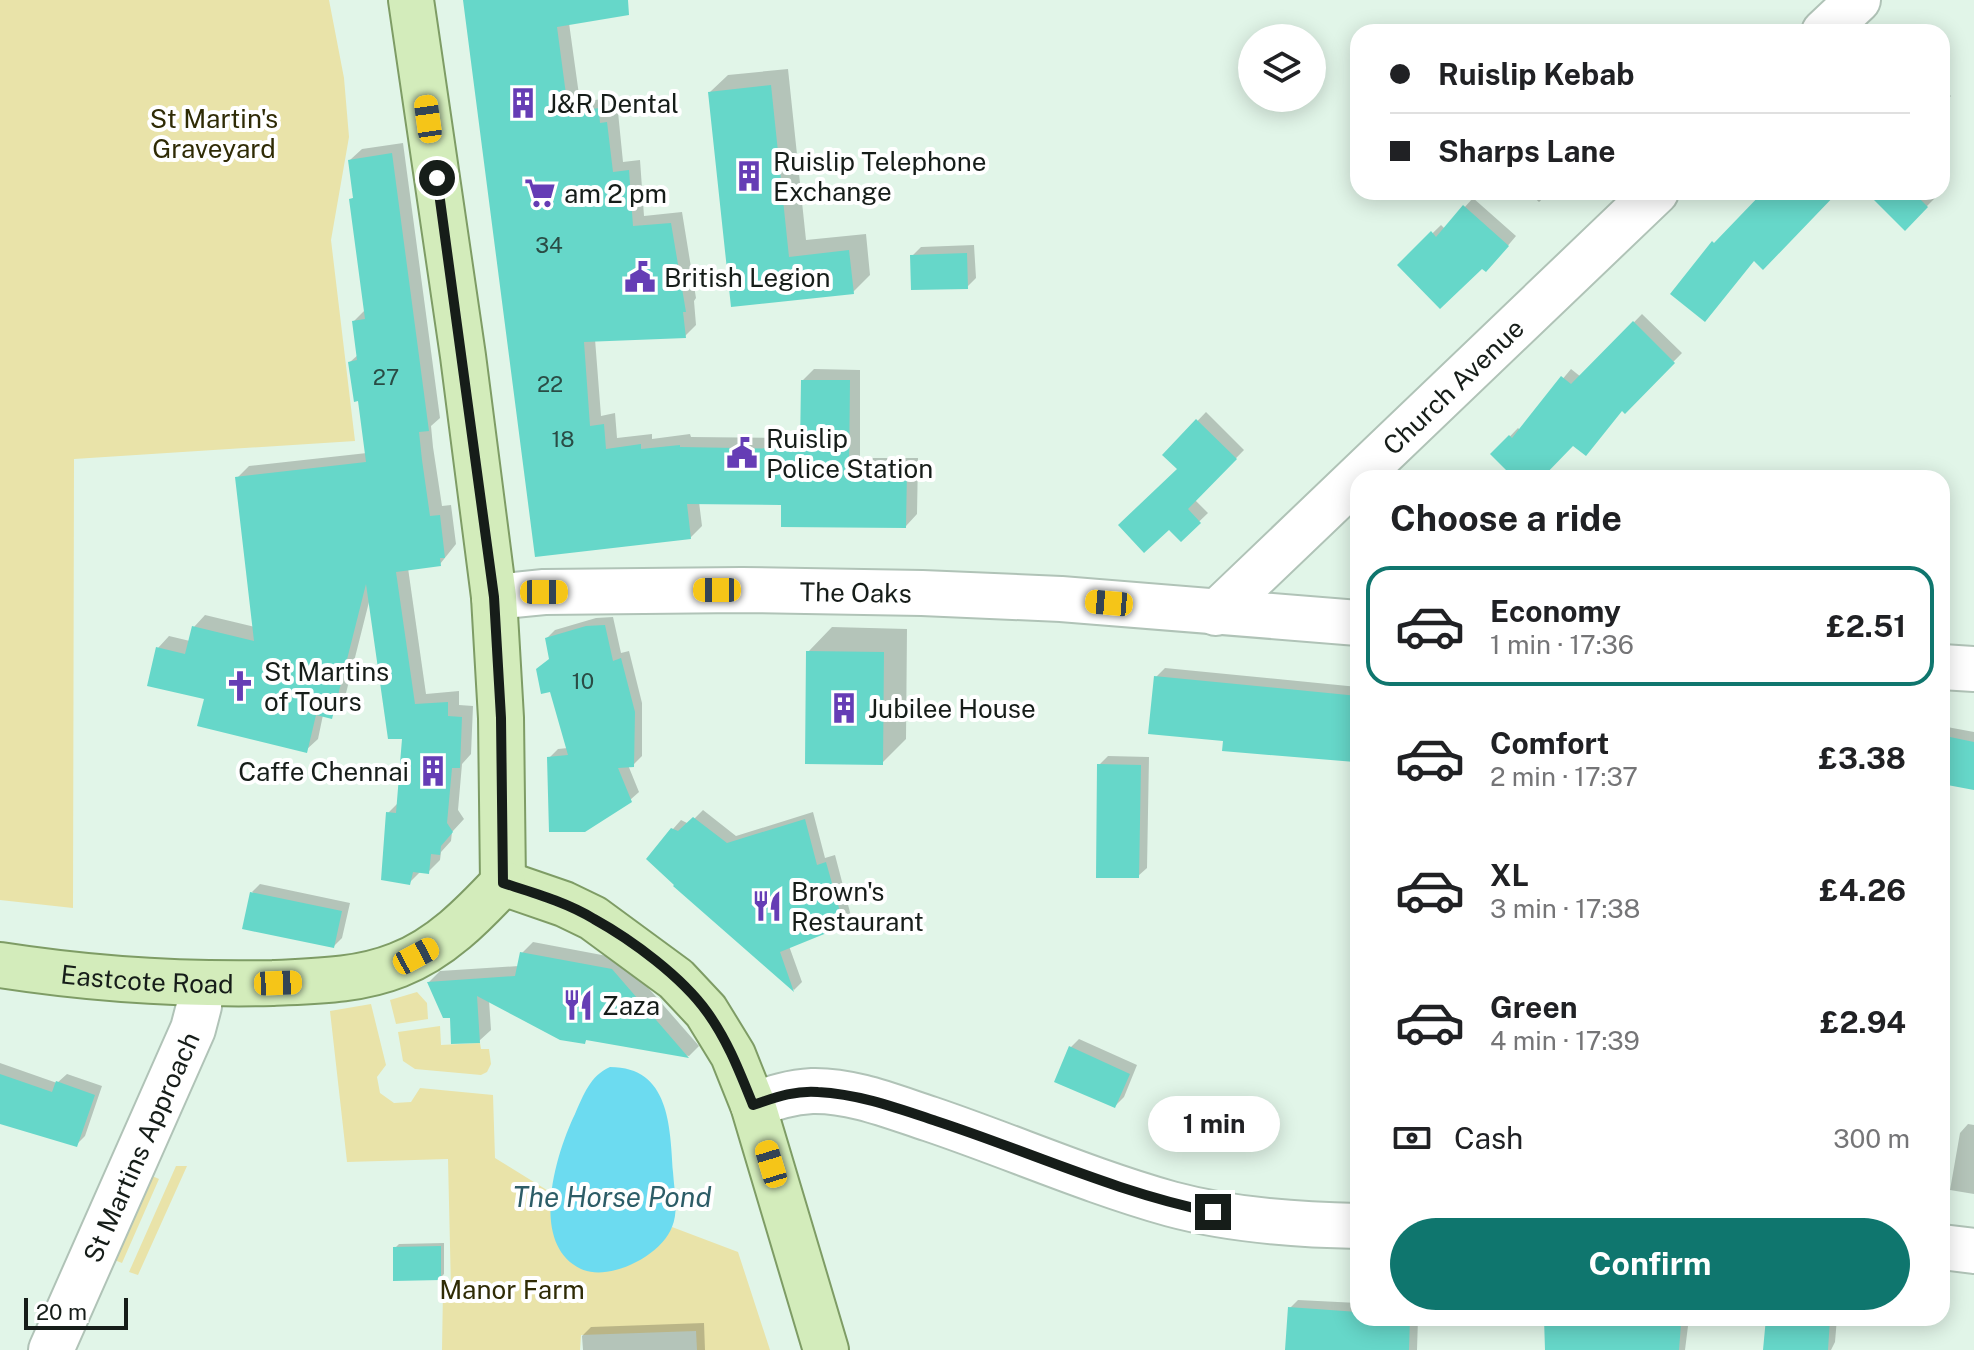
<!DOCTYPE html>
<html lang="en">
<head>
<meta charset="utf-8">
<style>
	:root { --surface:#fff; --page:#f2f2f2; --text:#202124; --muted:#757577; --line:#e0e0e0; --accent:#0f766e }
	body { margin:0; font-family:"Public Sans",sans-serif; background:var(--page); color:var(--text); height:100vh; display:flex; flex-direction:column; font-size:30px; white-space:nowrap }
	* { box-sizing:border-box; margin:0 }
	p { font-size:26px; color:var(--muted) }
	.icon { flex:none; width:44px; height:44px; fill:none; stroke:currentColor; stroke-width:2; stroke-linecap:round; stroke-linejoin:round }
	.map { position:relative; flex:1; overflow:hidden }
	.drawer { position:absolute; left:1350px; top:470px; width:600px; height:856px; display:flex; flex-direction:column; background:var(--surface); border-radius:24px; box-shadow:0 4px 20px #0003 }
	.drawer>* { flex:none }
	.top-card { position:absolute; left:1350px; top:24px; width:600px; height:176px; border-radius:24px; box-shadow:0 4px 20px #0003; display:grid; align-content:center; height:176px; padding:0 40px; background:var(--surface) }
	.fabs { position:absolute; left:1238px; top:24px; display:grid; gap:16px }
	.fabs a { display:grid; place-items:center; width:88px; height:88px; border-radius:50%; background:var(--surface); box-shadow:0 4px 20px #0003; font-size:40px }
	.scale { position:absolute; left:24px; bottom:20px; width:104px; box-sizing:border-box; padding-left:8px; border:4px solid #161d19; border-top:0; font-size:22px; line-height:28px; white-space:nowrap; color:#161d19; -webkit-text-stroke:6px #fff; paint-order:stroke }
	.end { position:absolute; width:36px; height:36px; margin:-18px; border:10px solid #161d19; background:#fff; box-shadow:0 0 0 4px #fff }
	.from { border-radius:50% }
	.bubble { position:absolute; height:56px; border-radius:28px; background:var(--surface); box-shadow:0 4px 20px #0003; font-size:26px; font-weight:700; line-height:56px; text-align:center }
	.car { position:absolute; width:24px; height:48px; margin:-24px -12px; border-radius:10px; box-shadow:0 0 6px 2px #0007; background:linear-gradient(#f5c518 24%,#345 0 40%,#f5c518 0 76%,#345 0 86%,#f5c518 0) }
	.top-card b { display:flex; align-items:center; gap:28px; height:76px; font-size:30px }
	.top-card b+b { border-top:2px solid var(--line) }
	.top-card i { width:20px; height:20px; background:var(--text) }
	ul { padding:0; list-style:none }
	li { display:flex; align-items:center; gap:24px; height:120px; margin:0 16px 12px; padding:0 24px; border:4px solid transparent; border-radius:24px }
	li div { flex:1 }
	li b { display:block; font-size:30px }
	li em { font-style:normal; font-weight:700 }
	li.current { border-color:var(--accent) }
	li>.icon { width:72px; height:72px; stroke-width:1.5 }
	h2 { padding:0 40px; font-size:36px; line-height:96px }
	.pay { display:flex; align-items:center; gap:20px; height:88px; padding:0 40px; font-size:30px }
	.pay p { margin-inline-start:auto }
	.button { display:flex; gap:16px; margin-top:auto; padding:16px 40px }
	.button a { flex:1; height:92px; border-radius:48px; background:var(--accent); color:#fff; font-size:32px; font-weight:700; line-height:92px; text-align:center }
	.map>svg:first-child { display:block }
	.green { fill:#e9e3a9 }
	.water { fill:#6cdbf0 }
	.shadow { fill:#0003 }
	.building { fill:#66d7c9 }
	.lines { fill:none; stroke-linecap:round; stroke-linejoin:round }
	.minor-casing { stroke:#b0c3b7; stroke-width:48 }
	.major-casing { stroke:#7e9c65; stroke-width:48 }
	.minor { stroke:#fff; stroke-width:44 }
	.major { stroke:#d3ecbb; stroke-width:44 }
	.route { stroke:#161d19; stroke-width:10 }
	.labels { text-anchor:middle; dominant-baseline:central; stroke-width:8; stroke-linejoin:round; paint-order:stroke }
	.number-label { font-size:22px; fill:#2a4c45 }
	.poi-label { font-size:26px; fill:#161d19; stroke:#fff; text-anchor:start }
	.park-label { font-size:26px; fill:#2f2b05; stroke:#fff }
	.street-label { font-size:26px; fill:#161d19; stroke:#fff }
	.water-label { font-size:28px; font-style:italic; fill:#2d5d67; stroke:#fff }
</style>
</head>
<body>
<div class="map">
<svg width="1974" height="1350" viewBox="0 0 1974 1350">
	<rect width="100%" height="100%" fill="#e1f5e8"/>
	<path class="green" d="M0,0H329L344,78L349,137L331,240L355,441L74,459L73,908L0,900Z
		M417,992L427,1003L428,1019L396,1024L390,1000Z
		M371,1004L386,1065L377,1077L380,1093L394,1103L411,1102L420,1088L493,1095L495,1158L550,1192L554,1235L664,1240L672,1227L738,1252L770,1350H697L696,1331L581,1335L580,1350H442L443,1290L451,1289L448,1159L347,1162L330,1011Z
		M440,1026L441,1045L480,1043L481,1049H489L491,1064L487,1072L481,1075L415,1069L403,1061L398,1032Z
		M176,1166H187L138,1275L129,1272Z
		M150,1175L159,1179L122,1263L112,1259Z"/>
	<path class="water" d="M610,1067C670,1067 670,1127 673,1172C674,1189 679,1211 672,1227C661,1256 609,1282 581,1269C528,1244 556,1153 575,1114C584,1094 590,1076 610,1067Z"/>
	<path class="shadow" d="M465,0H587L569,23L580,102L610,98L611,113L618,112L623,162L640,160L644,216L682,212L696,298L694,301L696,325L685,336L595,339L601,416L615,413L617,438L652,434V439L690,434L691,437L802,438L803,380L814,369L860,370V458H918L917,514L906,526L783,503L699,502L702,526L690,538L537,555Z
		M788,69L806,240L866,234L870,275L853,292L733,305L710,92L728,75Z
		M1942,87L1951,96L1942,105Z
		M403,143L440,418L431,426L433,447L442,506L451,505L456,544L440,564L408,568L426,694L459,691V705L473,706L471,754L462,764L458,810L464,819L452,832L451,841L441,852L440,860L428,872L421,871L410,882L388,813L399,802L404,737L370,598L343,705L331,717L323,715L318,739L306,750L206,698L158,648L169,636L190,641L194,627L205,615L255,627L237,478L249,466L367,453L360,399L350,362L359,354L354,321L365,310L351,200L355,196L350,160L362,149Z
		M1528,192H1550L1539,202Z
		M1869,192H1934L1938,195L1905,228Z
		M1473,198L1516,236L1495,261L1482,266L1400,265L1441,225L1445,229Z
		M974,245L976,278L967,287L912,256L921,247Z
		M1642,314L1682,353L1625,411L1623,409L1573,443L1539,478H1517L1493,454L1518,428L1520,430L1571,369L1581,377Z
		M1206,412L1244,450L1195,500L1208,513L1181,539L1180,469L1165,455Z
		M613,617L621,653L629,651L642,703V756L633,765H628L639,792L630,800L549,758L558,749L568,748L547,638L555,630L596,618Z
		M832,627L907,629L906,739L882,763L808,652Z
		M1165,668L1358,687V756L1354,760L1225,739L1156,677Z
		M1942,723H1947V727L1974,732V788L1942,782Z
		M1108,756L1149,757L1147,868L1138,876L1099,765Z
		M703,810L736,836L813,812L825,858L835,855L851,916L843,925L789,946L802,982L794,990L676,886L673,829L681,820L689,824Z
		M260,884L350,903L342,938L334,946L252,892Z
		M533,942L623,959L699,1046L689,1056L588,1038L584,1042L489,1000L491,1030L479,1041L451,1016L429,982L440,971L519,966L522,953Z
		M1079,1039L1137,1065L1124,1097L1115,1106L1070,1048Z
		M0,1063L57,1083L67,1074L102,1086L85,1136L76,1145L0,1121Z
		M1968,1124L1974,1125V1194L1950,1190L1960,1133Z
		M444,1243V1274L440,1278L395,1248L399,1244Z
		M1298,1300L1358,1303V1318H1418L1417,1350H1287L1290,1308Z
		M1546,1318H1689L1685,1350H1547Z
		M1768,1318H1837L1835,1342L1831,1350H1765Z
		M704,1323L705,1350H583L582,1336L591,1327Z"/>
	<path class="building" d="M463,0H628L629,15L557,27L565,87L569,113L599,108L600,123L607,122L613,172L629,170L633,226L671,223L686,312H683L686,338L584,342L590,426L604,424L606,449L641,444V449L680,445V447L800,449L801,380H850L849,469H907L906,528L781,527V505L687,504L691,539L535,557Z
		M771,85L789,257L849,250L854,294L731,307L708,92Z
		M392,153L429,431L419,432L422,460L430,516L440,515L445,558H440L441,566L396,572L415,704L448,702V716L462,717L460,768H452L447,823L453,832L441,846L440,855L431,854L429,874L413,872L410,885L381,880L386,812L396,813L402,739H388L366,584L332,719L316,715L307,753L197,726L204,699L147,686L156,647L185,654L192,626L254,641L235,477L366,462L358,401L354,402L348,362L357,360L352,321L365,319L349,199L353,198L348,160Z
		M1763,192H1838L1763,270L1754,261L1705,322L1670,294L1712,241L1714,243Z
		M1866,192H1913L1928,207L1905,231Z
		M1463,205L1509,246L1486,272L1482,269L1440,309L1397,265L1431,231L1436,237Z
		M967,253L968,289L911,290L910,255Z
		M1633,321L1675,363L1625,414L1622,411L1586,456L1573,446L1542,478H1514L1490,454L1509,435L1512,438L1561,376L1571,384Z
		M1196,419L1237,459L1188,509L1201,523L1181,542L1169,530L1144,553L1118,525L1177,469L1162,455Z
		M605,625L613,661L621,658L635,712L634,767L618,768L632,802L585,832H549L547,757L568,755L550,692L541,694L536,669L549,659L545,638L586,626Z
		M806,651L884,652L883,765L805,764Z
		M1154,676L1358,696L1355,762L1222,751L1223,741L1148,734Z
		M1950,737L1974,742V790L1942,784Z
		M1097,764L1141,765L1139,878H1096Z
		M693,817L727,843L805,819L817,865L826,862L844,926L780,952L794,992L673,886L674,885L646,859L671,828L678,831Z
		M250,892L342,911L334,948L242,929Z
		M520,952L612,969L689,1058L586,1040L585,1044L560,1040L477,996L480,1043L451,1044L450,1018H443L427,982L515,976Z
		M1069,1046L1130,1074L1115,1108L1054,1082Z
		M0,1074L52,1092L56,1081L95,1095L77,1147L0,1124Z
		M441,1246V1280L393,1281V1247Z
		M1288,1307L1358,1312V1318H1410L1409,1350H1285Z
		M1544,1318H1657V1321L1681,1324L1679,1350H1545Z
		M1766,1318L1830,1319L1828,1350H1763Z"/>
	<g class="lines">
		<defs>
			<g id="minor">
				<path d="M1824,32L1858,0"/>
				<path id="s1" d="M494,597L544,592L742,590L922,593L1061,599L1358,623"/>
				<path id="s2" d="M1216,613L1656,192"/>
				<path d="M1942,667L1974,669"/>
				<path d="M753,1105C773,1098 791,1092 812,1091C852,1090 893,1107 930,1119C1010,1146 1089,1181 1171,1204C1230,1220 1297,1225 1358,1226"/>
				<path d="M1942,1247L1974,1251"/>
				<path id="s3" d="M51,1350L193,1029L199,1006L201,983"/>
			</g>
			<g id="major">
				<path d="M411,0L463,356L494,597L501,718L503,883"/>
				<path d="M503,883L564,904L593,918L676,979L706,1011L733,1055L753,1105L826,1350"/>
				<path id="s4" d="M0,965C90,979 181,985 273,983C315,981 358,981 398,965C440,949 473,915 503,883"/>
			</g>
		</defs>
		<use href="#minor" class="minor-casing"/>
		<use href="#major" class="major-casing"/>
		<use href="#minor" class="minor"/>
		<use href="#major" class="major"/>
	</g>
	<g class="lines">
		<path class="route" d="M437,178L494,597L501,718L503,883C534,893 566,902 594,919C632,940 682,977 707,1012C728,1041 740,1073 753,1105C774,1098 795,1090 818,1092C859,1094 897,1108 936,1121C1028,1151 1118,1193 1213,1212"/>
	</g>
	<defs>
		<symbol id="building-bare" viewBox="-9 -9 18 18"><path d="M-4-6H4V6H1V3H-1V6H-4ZM-2.5-4.3h1.7v1.8h-1.7ZM.8-4.3h1.7v1.8H.8ZM-2.5-1h1.7V.8h-1.7ZM.8-1h1.7V.8H.8Z" fill="#653db5" stroke="#fff" stroke-width="2.5" paint-order="stroke"/></symbol>
		<symbol id="supermarket-bare" viewBox="-9 -9 18 18"><path d="M-6-5.5h2.5l.6 2H6L4.5 2H-2.5L-4.4-4H-6ZM-1.5 3.2a1.3 1.3 0 1 0 .1 0ZM3 3.2a1.3 1.3 0 1 0 .1 0Z" fill="#653db5" stroke="#fff" stroke-width="2.5" paint-order="stroke"/></symbol>
		<symbol id="civic-bare" viewBox="-9 -9 18 18"><path d="M-.6-6.5H3V-4.5H.6V-3L4-1V1h2V6H-6V1h2V-1L-.6-3ZM-1.2 2.5V6h2.4V2.5Z" fill="#653db5" stroke="#fff" stroke-width="2.5" paint-order="stroke"/></symbol>
		<symbol id="church-bare" viewBox="-9 -9 18 18"><path d="M-1.2-6h2.4v3.5h3.3v2.4h-3.3V6h-2.4V-.1h-3.3v-2.4h3.3Z" fill="#653db5" stroke="#fff" stroke-width="2.5" paint-order="stroke"/></symbol>
		<symbol id="restaurant-bare" viewBox="-9 -9 18 18"><path d="M-5-6h1v4h1v-4h1v4h1v-4h1v5L-1.5 .5V6h-2V.5L-5-1ZM5-6V6H3V1.5H1.5Q1.5-4 5-6Z" fill="#653db5" stroke="#fff" stroke-width="2.5" paint-order="stroke"/></symbol>
	</defs>
	<g fill-rule="evenodd">
		<use href="#building-bare" x="501" y="81" width="44" height="44"/>
		<use href="#building-bare" x="727" y="154" width="44" height="44"/>
		<use href="#supermarket-bare" x="518" y="171" width="44" height="44"/>
		<use href="#civic-bare" x="618" y="255" width="44" height="44"/>
		<use href="#civic-bare" x="720" y="431" width="44" height="44"/>
		<use href="#church-bare" x="218" y="664" width="44" height="44"/>
		<use href="#building-bare" x="822" y="686" width="44" height="44"/>
		<use href="#building-bare" x="411" y="749" width="44" height="44"/>
		<use href="#restaurant-bare" x="745" y="884" width="44" height="44"/>
		<use href="#restaurant-bare" x="556" y="983" width="44" height="44"/>
	</g>
	<g class="labels">
		<g class="number-label">
			<text x="549" y="245">34</text>
			<text x="386" y="377">27</text>
			<text x="550" y="384">22</text>
			<text x="563" y="439">18</text>
			<text x="583" y="681">10</text>
		</g>
		<g class="poi-label">
			<text x="547" y="103">J&amp;R Dental</text>
			<text x="773" y="161">Ruislip Telephone<tspan x="773" dy="30">Exchange</tspan></text>
			<text x="564" y="193">am 2 pm</text>
			<text x="664" y="277">British Legion</text>
			<text x="766" y="438">Ruislip<tspan x="766" dy="30">Police Station</tspan></text>
			<text x="264" y="671">St Martins<tspan x="264" dy="30">of Tours</tspan></text>
			<text x="868" y="708">Jubilee House</text>
			<text x="409" y="771" text-anchor="end">Caffe Chennai</text>
			<text x="791" y="891">Brown's<tspan x="791" dy="30">Restaurant</tspan></text>
			<text x="602" y="1005">Zaza</text>
		</g>
		<g class="park-label">
			<text x="214" y="118">St Martin's<tspan x="214" dy="30">Graveyard</tspan></text>
			<text x="512" y="1289">Manor Farm</text>
		</g>
		<g class="street-label">
			<text stroke="none"><textPath href="#s2" startOffset="328">Church Avenue</textPath></text>
			<text stroke="none"><textPath href="#s1" startOffset="362">The Oaks</textPath></text>
			<text stroke="none"><textPath href="#s4" startOffset="148">Eastcote Road</textPath></text>
			<text stroke="none"><textPath href="#s3" startOffset="222">St Martins Approach</textPath></text>
		</g>
		<g class="water-label">
			<text x="612" y="1196">The Horse Pond</text>
		</g>
	</g>
</svg>
<div class="fabs">
<a><svg class="icon" aria-label="layers" viewBox="0 0 24 24"><path d="M12 4l9 5-9 5-9-5zM3 14l9 5 9-5"/></svg></a>
</div>
<div class="scale">20 m</div>
<i class="end from" style="left:437px;top:178px"></i>
<i class="end" style="left:1213px;top:1212px"></i>
<div class="bubble" style="left:1148px;top:1096px;width:132px">1 min</div>
<i class="car" style="left:428px;top:119px;rotate:352deg"></i>
<i class="car" style="left:717px;top:590px;rotate:270deg"></i>
<i class="car" style="left:544px;top:592px;rotate:90deg"></i>
<i class="car" style="left:1109px;top:603px;rotate:275deg"></i>
<i class="car" style="left:416px;top:956px;rotate:62deg"></i>
<i class="car" style="left:278px;top:983px;rotate:88deg"></i>
<i class="car" style="left:771px;top:1164px;rotate:343deg"></i>
<div class="top-card">
<b><i class="from"></i>Ruislip Kebab</b>
<b><i></i>Sharps Lane</b>
</div>
<section class="drawer">
<h2>Choose a ride</h2>
<ul>
<li class="current"><svg class="icon" aria-label="car" viewBox="0 0 24 24"><path d="M5 17H2v-5l4-1 3-4h7l3 4 3 1v5h-3M9 17h6M6 11h13"/><circle cx="7" cy="17" r="2"/><circle cx="17" cy="17" r="2"/></svg><div><b>Economy</b><p>1 min · 17:36</p></div><em>£2.51</em></li>
<li><svg class="icon" aria-label="car" viewBox="0 0 24 24"><path d="M5 17H2v-5l4-1 3-4h7l3 4 3 1v5h-3M9 17h6M6 11h13"/><circle cx="7" cy="17" r="2"/><circle cx="17" cy="17" r="2"/></svg><div><b>Comfort</b><p>2 min · 17:37</p></div><em>£3.38</em></li>
<li><svg class="icon" aria-label="car" viewBox="0 0 24 24"><path d="M5 17H2v-5l4-1 3-4h7l3 4 3 1v5h-3M9 17h6M6 11h13"/><circle cx="7" cy="17" r="2"/><circle cx="17" cy="17" r="2"/></svg><div><b>XL</b><p>3 min · 17:38</p></div><em>£4.26</em></li>
<li><svg class="icon" aria-label="car" viewBox="0 0 24 24"><path d="M5 17H2v-5l4-1 3-4h7l3 4 3 1v5h-3M9 17h6M6 11h13"/><circle cx="7" cy="17" r="2"/><circle cx="17" cy="17" r="2"/></svg><div><b>Green</b><p>4 min · 17:39</p></div><em>£2.94</em></li>
</ul>
<div class="pay"><svg class="icon" aria-label="cash" viewBox="0 0 24 24"><path d="M3 7h18v10H3z"/><circle cx="12" cy="12" r="2"/></svg>Cash<p>300 m</p></div>
<div class="button"><a>Confirm</a></div>
</section>
</div>
</body>
</html>
